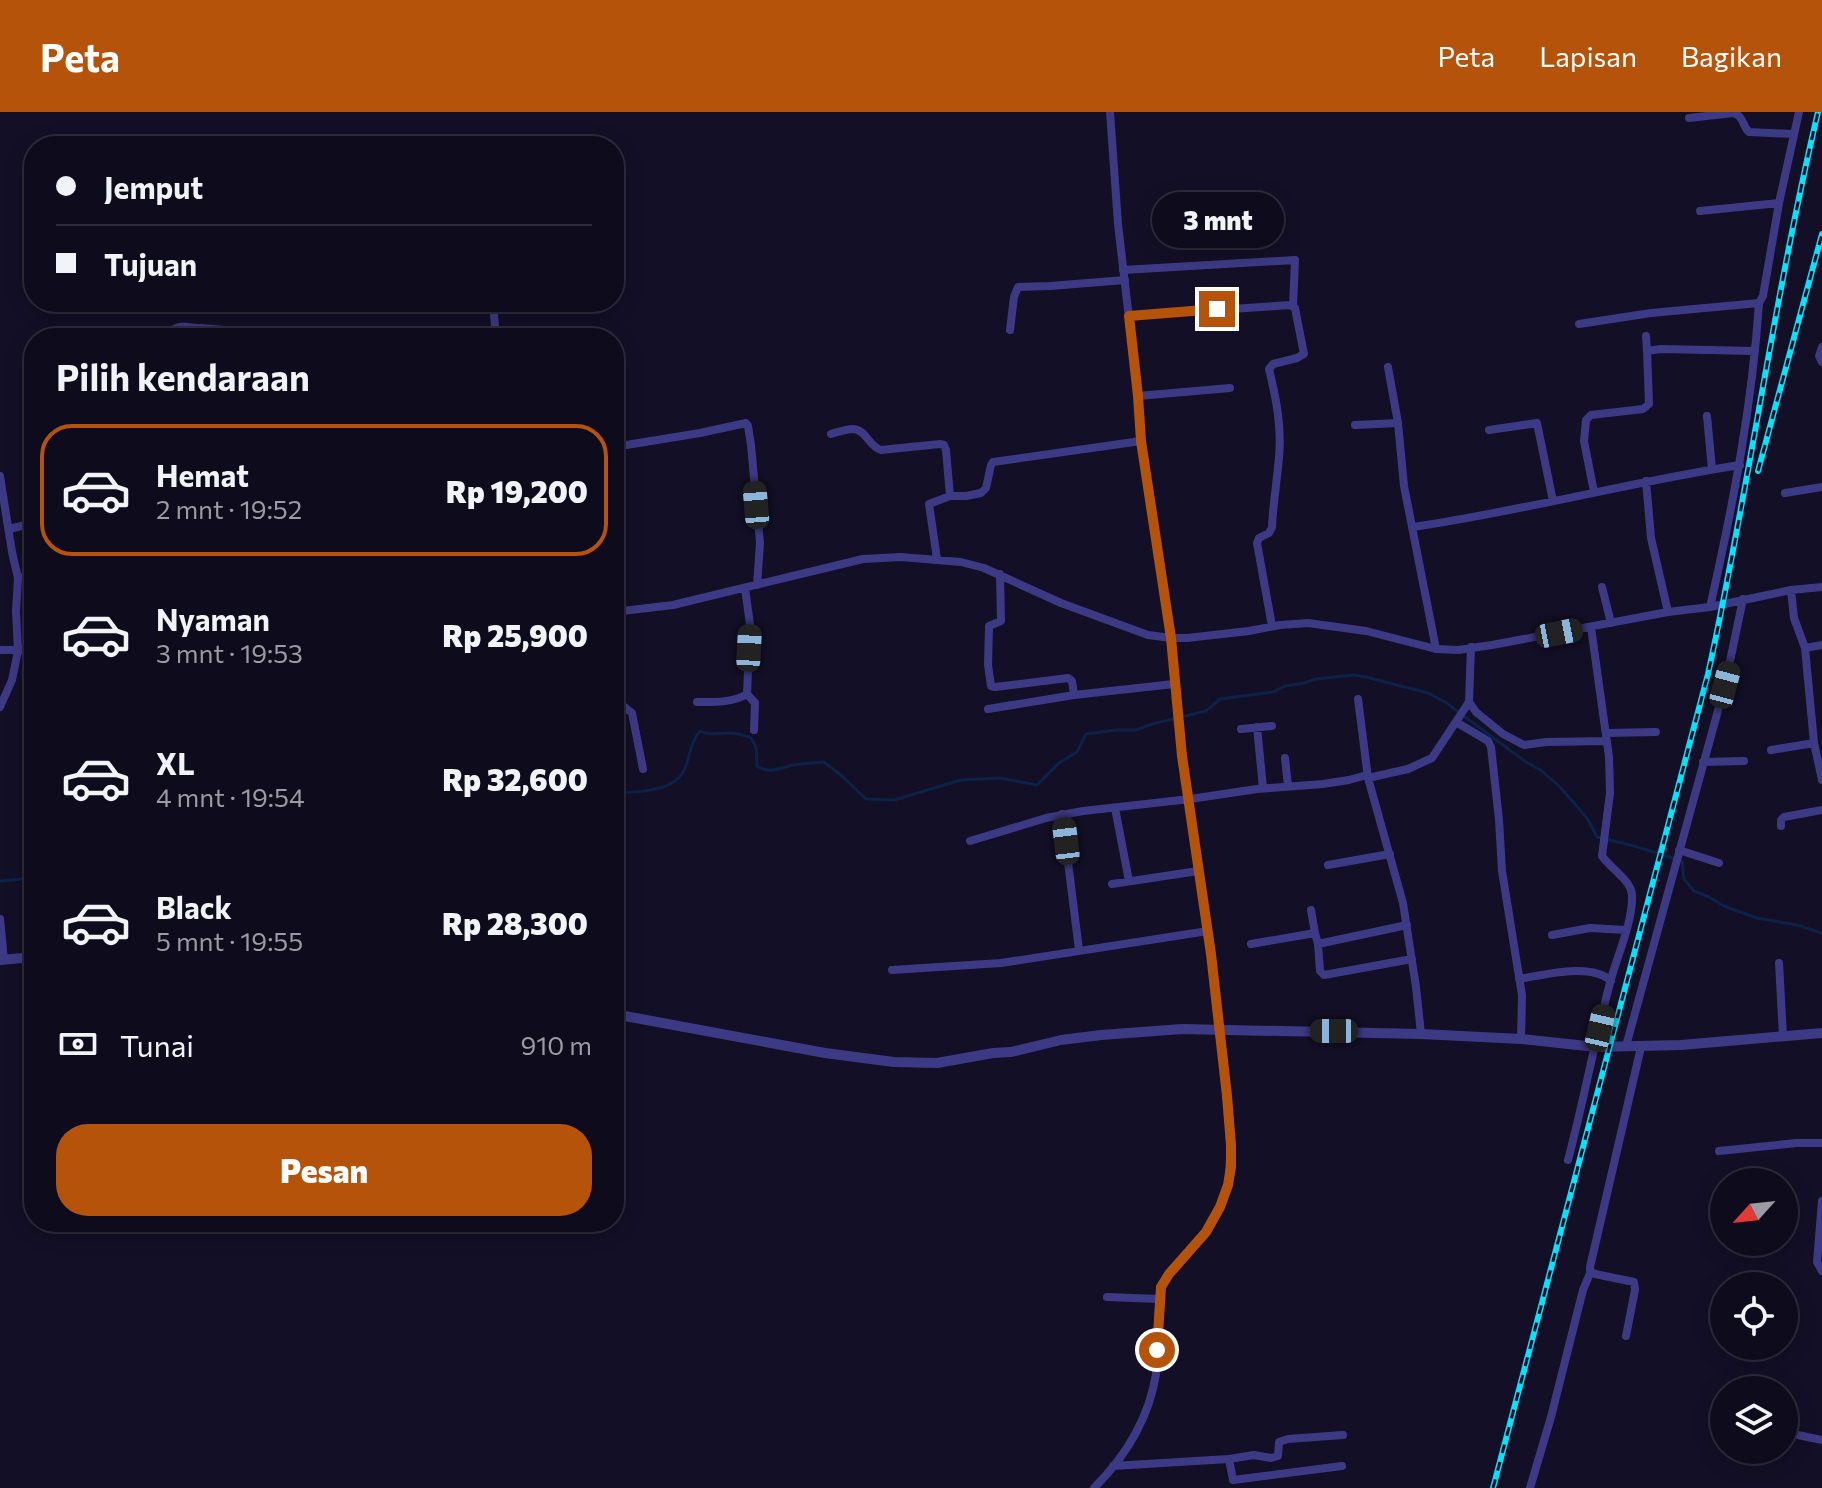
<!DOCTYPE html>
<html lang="id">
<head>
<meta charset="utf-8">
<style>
	:root { --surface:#0e0b1c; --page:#1c1929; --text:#f1f3f6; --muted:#9b9ba3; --line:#2e2b3b; --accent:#b45309 }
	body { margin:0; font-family:Commissioner,sans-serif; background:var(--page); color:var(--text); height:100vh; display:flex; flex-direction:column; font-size:30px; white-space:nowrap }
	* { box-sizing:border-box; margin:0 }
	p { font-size:26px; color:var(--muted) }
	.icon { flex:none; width:44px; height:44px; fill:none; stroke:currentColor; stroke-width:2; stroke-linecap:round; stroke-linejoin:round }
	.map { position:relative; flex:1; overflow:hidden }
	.panel { position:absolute; left:24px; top:216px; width:600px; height:904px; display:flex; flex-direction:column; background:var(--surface); border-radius:32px; box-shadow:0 4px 20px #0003,0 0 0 2px var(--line) }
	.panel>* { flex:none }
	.top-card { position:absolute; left:24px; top:24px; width:600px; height:176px; border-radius:32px; box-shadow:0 4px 20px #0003,0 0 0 2px var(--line); display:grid; align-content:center; height:176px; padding:0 32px; background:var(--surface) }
	.needle { width:52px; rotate:243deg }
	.buttons { position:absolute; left:1710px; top:1056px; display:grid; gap:16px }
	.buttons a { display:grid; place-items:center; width:88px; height:88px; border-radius:50%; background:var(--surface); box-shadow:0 4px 20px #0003,0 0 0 2px var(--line); font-size:40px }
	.end { position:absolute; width:36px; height:36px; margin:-18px; border:10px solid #b45309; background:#fff; box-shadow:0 0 0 4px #fff }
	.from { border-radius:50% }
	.bubble { position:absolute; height:56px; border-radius:28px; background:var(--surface); box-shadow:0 4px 20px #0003,0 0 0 2px var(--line); font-size:26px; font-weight:800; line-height:56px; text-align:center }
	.car { position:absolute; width:24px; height:48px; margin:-24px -12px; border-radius:10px; box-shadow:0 0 6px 2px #0007; background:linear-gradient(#222 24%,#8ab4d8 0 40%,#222 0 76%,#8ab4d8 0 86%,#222 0) }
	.top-card b { display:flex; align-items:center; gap:28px; height:76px; font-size:30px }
	.top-card b+b { border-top:2px solid var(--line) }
	.top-card i { width:20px; height:20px; background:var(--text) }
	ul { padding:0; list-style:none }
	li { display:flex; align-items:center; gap:24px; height:132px; margin:0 16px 12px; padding:0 16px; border:4px solid transparent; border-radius:32px }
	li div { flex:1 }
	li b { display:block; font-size:30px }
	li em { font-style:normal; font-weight:800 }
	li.on { border-color:var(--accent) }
	li>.icon { width:72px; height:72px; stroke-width:1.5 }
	h2 { padding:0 32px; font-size:36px; line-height:96px }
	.pay { display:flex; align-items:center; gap:20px; height:88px; padding:0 32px; font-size:30px }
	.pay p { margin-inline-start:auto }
	.button { display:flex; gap:16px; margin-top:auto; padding:16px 32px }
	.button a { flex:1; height:92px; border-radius:32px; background:var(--accent); color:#fff; font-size:32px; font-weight:800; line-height:92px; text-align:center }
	header { display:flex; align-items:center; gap:48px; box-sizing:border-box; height:112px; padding:0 40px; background:var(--accent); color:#fff }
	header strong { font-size:38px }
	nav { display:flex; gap:44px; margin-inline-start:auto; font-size:28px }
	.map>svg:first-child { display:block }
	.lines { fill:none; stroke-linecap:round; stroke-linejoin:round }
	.stream { stroke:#0c2248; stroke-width:3 }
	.minor { stroke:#3d3a85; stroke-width:8 }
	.tertiary { stroke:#3d3a85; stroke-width:10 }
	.rail-casing { stroke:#00e5ff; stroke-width:6 }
	.rail { stroke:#130f26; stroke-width:3; stroke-dasharray:9; stroke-linecap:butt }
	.route { stroke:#b45309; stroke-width:10 }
</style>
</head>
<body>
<header>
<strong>Peta</strong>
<nav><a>Peta</a><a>Lapisan</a><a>Bagikan</a></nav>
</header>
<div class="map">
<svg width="1822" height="1376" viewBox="0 0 1822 1376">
	<rect width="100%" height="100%" fill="#130f26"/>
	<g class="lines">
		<path class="stream" d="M614,681C637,680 677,681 686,654C690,641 691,630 700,619C711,624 717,621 729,621C737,621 744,623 751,626L756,635L757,654C769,662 777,657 789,654C800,651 813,651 824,650L842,664L866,687L894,688L961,668L1000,666L1037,673L1059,651L1077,640L1086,622L1116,618H1136L1152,612L1206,599L1220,587L1273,580L1285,574L1304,571L1316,567L1353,563L1366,565L1428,581L1445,590L1526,650L1542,659L1560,675L1587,706L1597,725L1634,734L1682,749L1684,767L1694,779L1709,785L1724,794L1757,806L1797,813L1822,821
			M0,769L34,766"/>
		<path class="minor" d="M1689,6L1733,1C1744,4 1742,14 1749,20L1793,22
			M1700,99L1779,91
			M1123,158L1295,148L1293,194
			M493,190L496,226
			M1129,204L1290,193L1295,196L1304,242L1297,246L1273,252L1269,257C1276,286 1282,315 1279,345C1277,369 1273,392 1272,415L1269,421L1259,426L1257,431L1272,514
			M1579,212L1651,201L1759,191
			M1010,218L1014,185L1018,175L1050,174L1125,168
			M1646,224L1647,239
			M172,226L174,217C183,212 189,216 198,216C220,217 241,220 262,220C283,220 304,217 325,220C333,221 330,221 335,226
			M1822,235L1819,244L1822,250
			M1388,255L1398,311L1404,374L1436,537
			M1138,284L1230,276
			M1707,304L1712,357
			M1355,313L1398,311
			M1489,318L1537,311L1553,389
			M831,322C838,320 846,317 853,317C867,318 868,334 881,338L940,332L944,333L946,338L950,384
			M614,335L700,321L746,311L748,314L751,333L760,431L757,473
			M0,364L12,440L18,466L16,499L18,539L12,568L0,595
			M1646,369L1651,426L1668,500
			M1594,380L1584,329L1586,308L1591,303L1643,297L1649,292L1647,239L1661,237L1755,239
			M1785,381L1822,375
			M1413,415C1523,399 1630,370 1740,353
			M9,417L34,411
			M937,447L929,392L950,384H966L981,381L986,376L991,353L993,350L1141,329
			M1000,462L1001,509L989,514L988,553L991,574L995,575L1068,566L1072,569L1074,583
			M18,466L34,464
			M1602,475L1611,511
			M1791,478L1794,506L1805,536L1814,631L1822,668
			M1710,495C1733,394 1752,294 1759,191L1763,184L1779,91L1799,0
			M614,500L673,493L863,447L901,445L961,450L984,456L1061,491L1148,523L1171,526H1187L1249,519L1280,513L1308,511L1366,519L1436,537L1458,538L1492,533L1668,500L1710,495L1791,478L1822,475
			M1471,535L1469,590L1476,600L1503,622L1524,633L1546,630L1607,629
			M1805,536L1822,533
			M0,538H34
			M614,567L616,588L632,601L643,657
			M747,582L755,591L754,618
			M1358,587L1368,666L1403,791L1416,875L1421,922
			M697,590C713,590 733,591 747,582L750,513L745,476
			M988,597L1074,583L1174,572
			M1456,610L1488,629L1491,635L1499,708L1502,759L1522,883L1521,927
			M1257,615L1263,676
			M1241,617L1272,614
			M1606,621L1656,620
			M1771,638L1814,631
			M1285,646L1288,674
			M1703,650L1744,649
			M1368,666L1408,657L1432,646L1469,590
			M1115,696L1129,769
			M1062,702L1079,838
			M1781,714V708L1784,705L1822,698
			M970,729L1046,706L1083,699L1190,687L1257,677L1323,672L1349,668L1367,663
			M1679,738L1719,751
			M1328,753L1390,742
			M1112,772L1198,759
			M1311,798L1315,821
			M0,807L4,848
			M1552,823L1590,816L1626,818
			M1251,832L1315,821L1318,832L1407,813
			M1318,832L1320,859L1324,863L1412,847
			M1779,851L1783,924
			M892,858L1001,851L1208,819
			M1519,867C1544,863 1591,850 1611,869
			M1626,934L1725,573L1743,487
			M1719,1039L1796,1031H1822
			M1568,1048C1584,988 1595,927 1611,867C1618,842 1633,809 1632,783C1631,768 1610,756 1602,744L1610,681L1609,645L1591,515
			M1822,1089L1817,1150L1822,1159
			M1107,1185L1159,1187
			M1626,1224L1635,1178L1634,1170L1595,1162L1590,1159V1155L1641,935
			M1798,1323L1822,1328
			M1229,1347L1233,1368L1342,1354
			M1113,1354L1229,1347L1254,1343L1271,1346L1278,1344L1279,1330L1288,1327L1343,1323
			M1094,1376C1125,1345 1149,1306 1156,1262C1160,1233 1156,1203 1161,1175L1169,1162L1206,1120L1220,1095L1228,1073L1231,1033L1225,963L1208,819L1182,644L1171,526L1141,329L1138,284L1118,112L1110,0
			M1530,1376L1551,1305L1583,1178L1591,1159"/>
		<path class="tertiary" d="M0,848L34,845
			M614,902L825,941L894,950L937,951L993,941L1011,940L1061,928L1101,923L1182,917L1421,922L1521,927L1596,935L1681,933L1822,921"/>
		<defs>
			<path id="rail" d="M1758,359L1822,122
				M1493,1376L1708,562C1749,376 1774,186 1818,0"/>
		</defs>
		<use href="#rail" class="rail-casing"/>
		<use href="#rail" class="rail"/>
	</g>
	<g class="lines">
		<path class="route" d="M1157,1238L1161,1175L1169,1162L1206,1120L1220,1095L1228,1073L1231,1055V1033L1227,984L1211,842L1182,644L1171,526L1141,329L1138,284L1129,204L1217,197"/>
	</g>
</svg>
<div class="buttons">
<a><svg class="needle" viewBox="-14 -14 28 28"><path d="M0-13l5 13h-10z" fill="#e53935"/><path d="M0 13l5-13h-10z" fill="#9b9ba3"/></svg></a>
<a><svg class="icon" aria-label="locate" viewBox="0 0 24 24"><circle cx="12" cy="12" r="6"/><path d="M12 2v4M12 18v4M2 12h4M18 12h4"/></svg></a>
<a><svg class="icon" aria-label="layers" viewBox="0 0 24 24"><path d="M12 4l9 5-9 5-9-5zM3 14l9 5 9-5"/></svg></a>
</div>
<i class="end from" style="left:1157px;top:1238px"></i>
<i class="end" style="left:1217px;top:197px"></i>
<div class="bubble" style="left:1152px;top:80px;width:132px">3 mnt</div>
<i class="car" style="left:756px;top:393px;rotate:355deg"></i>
<i class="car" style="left:1559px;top:521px;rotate:79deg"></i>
<i class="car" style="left:749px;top:536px;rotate:3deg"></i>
<i class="car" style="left:1725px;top:573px;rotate:15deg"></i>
<i class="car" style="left:1066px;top:729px;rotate:353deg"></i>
<i class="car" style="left:1600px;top:916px;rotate:13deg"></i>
<i class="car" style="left:1334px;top:919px;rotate:270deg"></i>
<div class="top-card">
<b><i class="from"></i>Jemput</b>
<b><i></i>Tujuan</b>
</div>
<section class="panel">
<h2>Pilih kendaraan</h2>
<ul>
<li class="on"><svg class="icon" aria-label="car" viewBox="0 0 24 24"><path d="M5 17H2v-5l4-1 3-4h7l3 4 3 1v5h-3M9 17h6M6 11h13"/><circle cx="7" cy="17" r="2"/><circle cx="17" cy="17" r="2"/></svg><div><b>Hemat</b><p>2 mnt · 19:52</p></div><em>Rp 19,200</em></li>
<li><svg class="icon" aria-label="car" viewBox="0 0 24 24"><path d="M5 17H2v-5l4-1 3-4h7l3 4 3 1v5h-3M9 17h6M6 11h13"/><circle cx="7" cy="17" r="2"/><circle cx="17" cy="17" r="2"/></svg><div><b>Nyaman</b><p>3 mnt · 19:53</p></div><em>Rp 25,900</em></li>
<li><svg class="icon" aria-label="car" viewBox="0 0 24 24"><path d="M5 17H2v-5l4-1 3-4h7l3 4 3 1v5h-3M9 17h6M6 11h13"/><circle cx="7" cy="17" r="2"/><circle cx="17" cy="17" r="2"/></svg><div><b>XL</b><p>4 mnt · 19:54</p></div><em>Rp 32,600</em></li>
<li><svg class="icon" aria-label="car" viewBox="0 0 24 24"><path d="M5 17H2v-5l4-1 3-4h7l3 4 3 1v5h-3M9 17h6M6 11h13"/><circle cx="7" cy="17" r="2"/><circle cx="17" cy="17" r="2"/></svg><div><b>Black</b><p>5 mnt · 19:55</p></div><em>Rp 28,300</em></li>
</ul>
<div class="pay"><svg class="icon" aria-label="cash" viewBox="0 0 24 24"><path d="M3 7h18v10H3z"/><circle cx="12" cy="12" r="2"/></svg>Tunai<p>910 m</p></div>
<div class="button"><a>Pesan</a></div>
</section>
</div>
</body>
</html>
